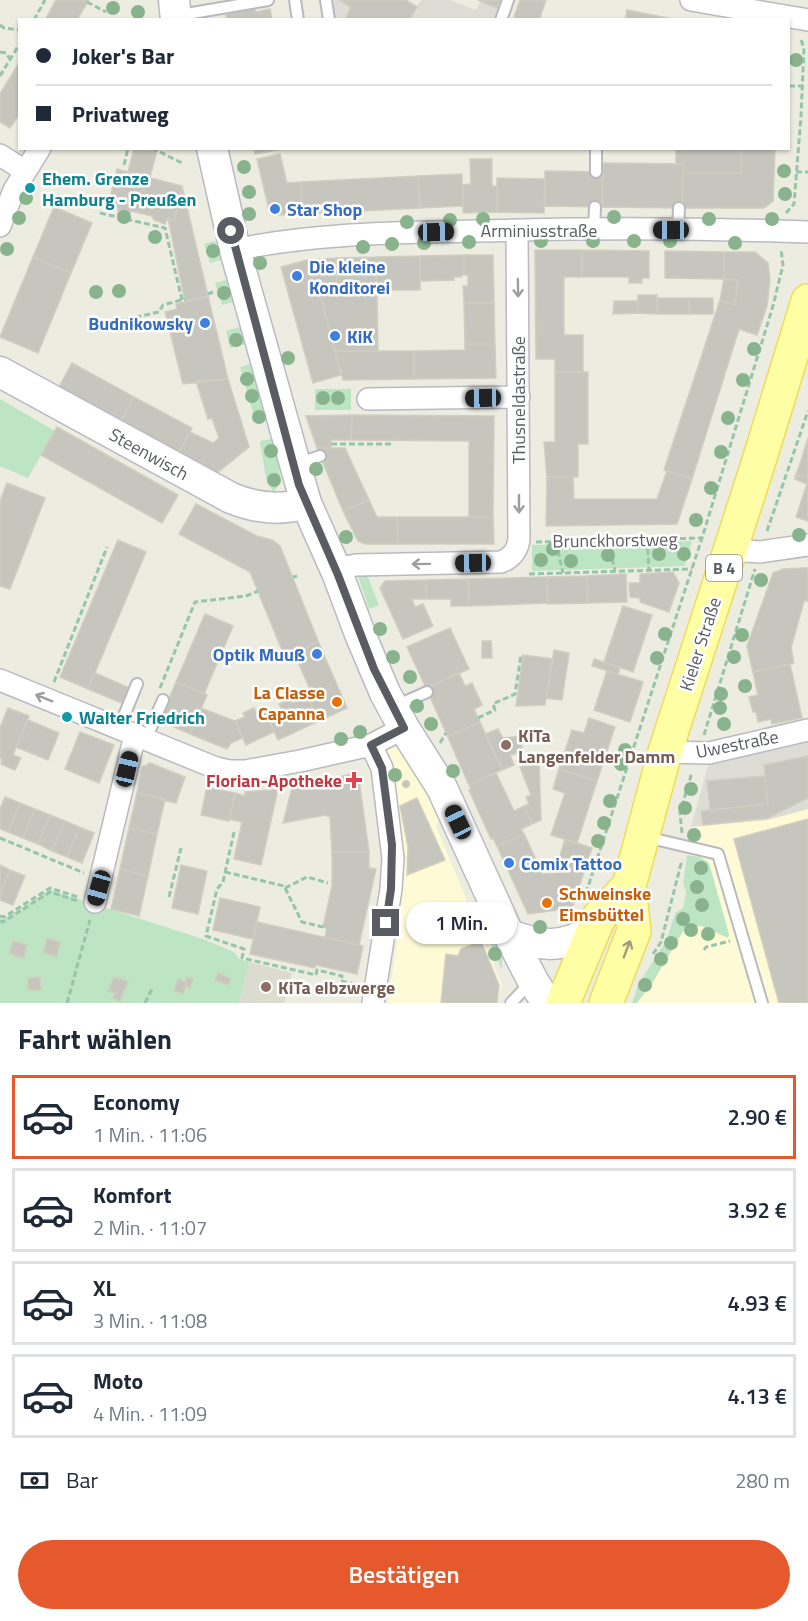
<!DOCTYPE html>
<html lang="de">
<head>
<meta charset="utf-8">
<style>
	:root { --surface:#fff; --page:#f2f2f3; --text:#1f2937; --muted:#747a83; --line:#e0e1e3; --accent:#e6592d }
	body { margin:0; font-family:"Titillium Web",sans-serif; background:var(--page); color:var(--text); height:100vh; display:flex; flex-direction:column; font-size:22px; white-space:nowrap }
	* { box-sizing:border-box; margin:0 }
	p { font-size:20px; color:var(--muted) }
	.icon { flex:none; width:33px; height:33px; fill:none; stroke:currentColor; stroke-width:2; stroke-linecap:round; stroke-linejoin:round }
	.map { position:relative; height:1003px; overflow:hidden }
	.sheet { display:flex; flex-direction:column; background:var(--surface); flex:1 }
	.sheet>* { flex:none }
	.top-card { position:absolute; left:18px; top:18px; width:772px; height:132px; border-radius:0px; box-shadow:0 2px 4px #0004; display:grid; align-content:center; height:132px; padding:0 18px; background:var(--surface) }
	.end { position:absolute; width:27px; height:27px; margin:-14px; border:8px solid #595c62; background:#fff; box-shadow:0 0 0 3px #fff }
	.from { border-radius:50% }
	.bubble { position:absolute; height:42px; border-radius:21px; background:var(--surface); box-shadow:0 2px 4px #0004; font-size:20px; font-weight:600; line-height:42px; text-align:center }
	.car { position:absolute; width:18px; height:36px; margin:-18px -9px; border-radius:8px; box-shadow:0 0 4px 2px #0007; background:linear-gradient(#222 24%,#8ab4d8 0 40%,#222 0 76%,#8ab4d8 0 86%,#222 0) }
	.top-card b { display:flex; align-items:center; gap:21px; height:57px; font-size:22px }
	.top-card b+b { border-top:2px solid var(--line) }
	.top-card i { width:15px; height:15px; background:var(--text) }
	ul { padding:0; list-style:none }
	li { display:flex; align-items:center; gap:18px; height:84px; margin:0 12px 9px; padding:0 6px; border:3px solid var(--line); border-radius:0px }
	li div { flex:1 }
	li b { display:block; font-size:22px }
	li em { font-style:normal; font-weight:600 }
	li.active { border-color:var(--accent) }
	li>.icon { width:54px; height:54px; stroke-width:1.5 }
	h2 { padding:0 18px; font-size:27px; line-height:72px }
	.pay { display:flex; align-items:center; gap:15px; height:66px; padding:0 18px; font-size:22px }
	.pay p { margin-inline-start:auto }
	.cta { display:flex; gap:12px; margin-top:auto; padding:12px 18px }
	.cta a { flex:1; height:69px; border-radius:36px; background:var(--accent); color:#fff; font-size:24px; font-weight:600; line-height:69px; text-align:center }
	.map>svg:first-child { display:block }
	.commercial { fill:#fdfad5 }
	.industrial { fill:#ddddd5 }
	.education { fill:#dcdbcf }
	.green { fill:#bde4c3 }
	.building { fill:#c7c6be; stroke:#d1cebf; stroke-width:1.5 }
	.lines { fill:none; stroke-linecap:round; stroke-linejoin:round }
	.lane-casing { stroke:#b9bac0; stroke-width:14 }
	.street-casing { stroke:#b9bac0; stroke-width:24 }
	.secondary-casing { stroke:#b9bbc2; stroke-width:33 }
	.primary-casing { stroke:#efdd57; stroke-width:36 }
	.path { stroke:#96c5ab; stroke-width:3; stroke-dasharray:6 3; stroke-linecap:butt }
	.lane { stroke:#fff; stroke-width:10 }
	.street { stroke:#fff; stroke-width:21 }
	.secondary { stroke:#fff; stroke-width:30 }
	.primary { stroke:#fefea4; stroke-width:33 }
	.tree { fill:#88b38c }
	.oneway { stroke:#9b9da1 }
	.oneway2 { stroke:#9b9d7c }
	.route { stroke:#595c62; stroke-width:8 }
	.culture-dot { fill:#0f9aa8; stroke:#fff; stroke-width:2 }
	.shop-dot { fill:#3f7fe0; stroke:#fff; stroke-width:2 }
	.food-dot { fill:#e8710a; stroke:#fff; stroke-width:2 }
	.education-dot { fill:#8d6e63; stroke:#fff; stroke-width:2 }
	.health-dot { fill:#e0444e; stroke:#fff; stroke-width:2 }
	.labels { text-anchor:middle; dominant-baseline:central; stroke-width:5; stroke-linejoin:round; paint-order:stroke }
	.shield { fill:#fff; stroke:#8b8d91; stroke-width:1.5 }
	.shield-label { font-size:16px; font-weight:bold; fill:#595c62 }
	.culture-label { font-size:18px; font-weight:bold; fill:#0d838f; stroke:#fff; text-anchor:start }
	.shop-label { font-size:18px; font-weight:bold; fill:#366cbe; stroke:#fff; text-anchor:start }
	.street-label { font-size:18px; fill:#595c62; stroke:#fff }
	.food-label { font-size:18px; font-weight:bold; fill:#c56008; stroke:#fff; text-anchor:end }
	.education-label { font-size:18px; font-weight:bold; fill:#785e54; stroke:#fff; text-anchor:start }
	.health-label { font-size:18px; font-weight:bold; fill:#be3a42; stroke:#fff; text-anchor:end }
</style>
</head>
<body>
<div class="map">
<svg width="808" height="1003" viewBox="0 0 808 1003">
	<rect width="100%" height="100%" fill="#ecece1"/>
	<path class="commercial" d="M393,746L401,748L426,789L440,818L436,826L502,985L497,1003H388L401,911L404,852L386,753L387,748Z
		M808,809V1003H632L638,985L667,939L675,913L683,908L686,893L683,883L691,827L767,820Z"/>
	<path class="industrial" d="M321,0H406L417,6L421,0H450L476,10L480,1L497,8L500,0H516L509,20L324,19Z
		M808,741V809L767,820L691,827L708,765Z"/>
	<path class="education" d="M249,962L292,973L284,1003H239Z"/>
	<path class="green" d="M215,241L221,260L210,263L204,244Z
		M226,280L233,302L222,305L215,283Z
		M240,327L245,344L230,348L226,331Z
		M250,364L268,420L259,423L255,420L240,367Z
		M315,389H351V410H315Z
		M0,399L55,431L28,478L0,466Z
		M271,439C275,455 287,480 273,492L266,478L260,441Z
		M692,541L685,566L532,571V545Z
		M365,570L379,605L369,609L358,576Z
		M687,855L700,857L709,863L729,934L728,938L701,926L685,928L653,982L637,1003H632L638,985L667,939L675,913L683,908L686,893L683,883Z
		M50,890L203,939L234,952L239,959L249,962L239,1003H0V918L4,919Z
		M493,938L502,958V970L489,940Z"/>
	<path class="building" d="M56,0H89L77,20H45Z
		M339,0H406L417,7L409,20H345L351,7Z
		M478,0H500L497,8Z
		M520,0H546L539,20H521L514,17Z
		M254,6L256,12L270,9L272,20H227L225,12Z
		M627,10L678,20H625Z
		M20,61V113L10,128L0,122V94Z
		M134,148L157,151L150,177L128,172Z
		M254,148H282V149L255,154Z
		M676,148H741V173H683V164H676Z
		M741,148H775L773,201L764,208H682L683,173H741Z
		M280,154L287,183L301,182L302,214L276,215L271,214L269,210L257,159Z
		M470,159H492V186H497V212L463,213V185L471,184Z
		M603,163L683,164L682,208L602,207Z
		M117,169L182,186L174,221L168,218L165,224L154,220L152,216L131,211L130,214L118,215V208L108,206Z
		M545,171L603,172L602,207L545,206Z
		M462,174L463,206L420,208L418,176Z
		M418,176L420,208L302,214L301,182Z
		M497,178L545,179L544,213L497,212Z
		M182,186L208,296L185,302L168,218L174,221Z
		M54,207L92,223L71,273L33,257Z
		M535,250H582V277H564V335H583V372H555V359H536Z
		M582,250L649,251V278H642V283H629V277H582Z
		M665,251L724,252V279L665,278Z
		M724,252H755L768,263L770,280L767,306L757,335L739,329L692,479L664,470L720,300L735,305L738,280L724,279Z
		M464,255H493L494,303H464L463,286H468V275H464Z
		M464,255V275H461V277H454V280L420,281V256Z
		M420,256V290H377L376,257Z
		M33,257L71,273L38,353L0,337Z
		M376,257L377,290L337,291L336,258Z
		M336,258L337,284L318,286L341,375L313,383L281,267L307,260Z
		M724,279L738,280L735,305L720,300Z
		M337,284V291L377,290L378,351H335L318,286Z
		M638,295H657V314L638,313Z
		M208,296L228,379L183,384L165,312L177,309L176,304Z
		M657,298H689V314H657Z
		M689,298H713V314H689Z
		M614,301H637L638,313L613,314Z
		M464,303H494L495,344H465Z
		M465,344H495L496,378L414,379V351L465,350Z
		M335,351H414V379L343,380Z
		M72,363L134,397L121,421L59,387Z
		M555,372H588V444H578V477H547L544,442H555Z
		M228,379L249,447L217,473L179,452L190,432L213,443L219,438L212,418L208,419L196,381Z
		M134,397L192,428L179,452L121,421Z
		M352,415L351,440H331V448H317L306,416Z
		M352,415L494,416L493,517H469V441L351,440Z
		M57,427L178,495L162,523L41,455Z
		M808,438V475L795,477L799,467Z
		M317,448H345L369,500L343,511Z
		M667,471L692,479L677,524L546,526L547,477H573L574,499H657Z
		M808,475V521L796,517L807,484L795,479V477Z
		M7,483L45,498L10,589L0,586V501Z
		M369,500L377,517H397L398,544H365L358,541L343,511Z
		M196,504L257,536L272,540L280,546L318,641L286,660L250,572L179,534Z
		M397,517H493L494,544H398Z
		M118,540L146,552L88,689L60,677Z
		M803,568H808V601H804L791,648L794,663L753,672L747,646L773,573L783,569Z
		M673,572L679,583L669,612L640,602V598L630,597L629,583H640V574Z
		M626,574L627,602L588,603L587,576Z
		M587,576L588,603L548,604L547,577Z
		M547,577L548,603L469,606L468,579Z
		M468,579L469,606H451V599H426V580Z
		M426,580V599H412L415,607L423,604L433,626L403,639L380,588L385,581Z
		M623,606L652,615L633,672L604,662Z
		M205,614L233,626L204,694L176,682Z
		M450,628L469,669L426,688L407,647Z
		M318,641L347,708L319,721L308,699L313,696L295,655Z
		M482,641H491L492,658H482Z
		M554,650L569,653L562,700L546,698Z
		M523,655L553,659L545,705L516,706Z
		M594,659L620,667L618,674L592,666Z
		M790,664L802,718L772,724L771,719L758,722L756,712H753L749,697L758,695L753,672Z
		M607,671L643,682L630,722L594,710Z
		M95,673L129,688L122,703L88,689Z
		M459,673L465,686L472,683L482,705L474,709L480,722L448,737L426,688Z
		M176,682L207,695L190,734L160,721Z
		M307,697L319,721L278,740L267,715L281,708L279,704L291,698L293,703Z
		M8,708L29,716L13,755L21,758L15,770L1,764L2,759L0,758V728Z
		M201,708L235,721L242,738L231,743L227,749L190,734Z
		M254,708L256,712L264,709L274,732L246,745L235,721L245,717L243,713Z
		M589,718L615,727L597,781L559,769L572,730L584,733Z
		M28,720L59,733L48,760L16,747Z
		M480,722L502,770L469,785L448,737Z
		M498,729L503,738L520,736L523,752L510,755L514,765L502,770L486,734Z
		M80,732L114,745L99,783L65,769Z
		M808,756V798L768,818L703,825L701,811L768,804L764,765Z
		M539,762L541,820L532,824L524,806L529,804L526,797L531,795L520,767Z
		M150,763L185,777L176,803L137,793L142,767Z
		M559,769L597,781L577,843L551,835L565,793L553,789Z
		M496,773L514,811L524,806L532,824L521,829L524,834L497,846L493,838L491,839L469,790L471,789L469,785Z
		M351,774L359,779L369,852H332L330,817L325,815L283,823L292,788Z
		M765,776L768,804L710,810L707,781Z
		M402.5 784a3.5 3.5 0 1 1 7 0a3.5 3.5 0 1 1-7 0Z
		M207,787L235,793L229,821L201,815Z
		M278,789L261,865L234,859L242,822L229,819L235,793L245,796V792Z
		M137,793L165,799L157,834L129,828Z
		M5,797L20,803L8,832L0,829V809Z
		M417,798L445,860L407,875L408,847L400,806Z
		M20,803L35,809L23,838L8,832Z
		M35,809L50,815L38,844L23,838Z
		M50,815L65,821L52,851L38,844Z
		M808,819V1003H779L734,839Z
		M65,821L79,827L67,857L52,851Z
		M79,827L94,833L82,863L67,857Z
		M129,828L157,834L148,876L120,869Z
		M524,834L543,874L555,873L565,839L592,848L572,908L528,914L497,846Z
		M332,852H369V868L376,869L359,945L325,937L327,928L323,927L332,886Z
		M0,865L10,870L0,894Z
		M181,865L207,871L198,914L172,908Z
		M120,869L148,876L139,916L111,909Z
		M10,870L25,876L13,905L0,900V894Z
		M220,898L260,907L253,939L213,930Z
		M257,922L363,946L357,974L316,965L315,968L250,954Z
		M47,938L60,942L57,956L43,953Z
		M13,941L27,945L24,958L9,954Z
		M481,941L499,985L497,1003H441L446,954L458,956L461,949Z
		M218,973L231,979L228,985L215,980Z
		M40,977L41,990H28V978Z
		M114,977L128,981L120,1001L113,998L115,993L108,991Z
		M187,977L193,979L190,988L186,986Z
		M178,979L187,982L183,994L174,991Z"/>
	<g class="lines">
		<defs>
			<path id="lane" d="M295,0L298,20
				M326,0L329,20
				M192,13L268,0
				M501,20L508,0
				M596,172V148
				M594,230L595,207
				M678,230L679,208
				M297,464L320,456
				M396,706L427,692
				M119,728L137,684
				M146,739L163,700
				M646,837L718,854L762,1003
				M511,1003L532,981"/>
			<path id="street" d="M691,0L808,20
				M0,155L25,171
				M0,226L14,190L40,148
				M235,250C313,233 395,233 475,231C586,228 697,228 808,232
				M368,399L519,397
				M730,550L760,552L808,545
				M335,569L356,565L501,562C511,558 517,552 519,540L517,230
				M0,680L216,768L230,771H245L300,761L371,745L404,728
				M371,745L382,768L393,858L391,889L373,1003
				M665,752L709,753L808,730
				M95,902L132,747L137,735"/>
			<path id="secondary" d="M174,0L176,20
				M212,148L235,250L306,503L338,575L360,634L385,693L404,728L442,788L509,935L533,981L547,1003
				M0,372L231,498C255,508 281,511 306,503
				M509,935C543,947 561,948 593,931"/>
			<path id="primary" d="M563,1003L599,917L629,886
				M606,1003L634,931L629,886L665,752L758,464L808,301"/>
		</defs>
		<use href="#lane" class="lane-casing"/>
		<use href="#street" class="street-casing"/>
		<use href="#secondary" class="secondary-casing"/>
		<use href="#primary" class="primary-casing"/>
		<path class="path" d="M87,2L106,12
			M34,20L45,0
			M0,25L4,28L20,30
			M0,52L6,53L10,59
			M0,76L20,43
			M789,86H802
			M152,148L182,163
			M124,165L128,148
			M796,172H808
			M100,213L165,228L182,300
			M786,213L794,204L801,116L804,48L800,37
			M208,294L213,292
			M109,323L159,312L163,305L185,299
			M331,444H392
			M767,531L808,411
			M647,540L649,571
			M608,541L615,571
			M536,542L702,538
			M556,542L563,573
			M529,574L692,569
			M293,577L297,576
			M54,682L107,547
			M160,688L195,602L246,596L258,591
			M478,718L495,710L493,704L515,694L521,655
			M704,735L755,569
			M440,743L446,733
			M234,832L223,882L217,889L206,936L244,949L242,958L316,975L317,970L342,976L341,981L358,985
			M682,833L680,813L692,772
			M0,838L84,873
			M225,872L284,886L302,922L327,928
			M285,888L307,877L328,883
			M586,893L702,538L773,306L783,265L781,249
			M169,897L181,848
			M0,916L4,917L50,888L78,897
			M0,921L3,922L50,892L78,901
			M704,950L706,947L730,941
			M653,954L661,942L682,860
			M67,1003L90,920
			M145,1003L153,987"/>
		<use href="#lane" class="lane"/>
		<use href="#street" class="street"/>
		<use href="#secondary" class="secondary"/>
		<use href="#primary" class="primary"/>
	</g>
	<g class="tree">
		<circle cx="113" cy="8" r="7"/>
		<circle cx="138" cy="12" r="7"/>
		<circle cx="796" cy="60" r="7"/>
		<circle cx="244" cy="167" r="7"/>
		<circle cx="784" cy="171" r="7"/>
		<circle cx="249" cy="192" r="7"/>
		<circle cx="785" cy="194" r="7"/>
		<circle cx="26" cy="198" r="7"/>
		<circle cx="249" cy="214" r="7"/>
		<circle cx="124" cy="217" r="7"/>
		<circle cx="614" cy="217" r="7"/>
		<circle cx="19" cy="218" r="7"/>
		<circle cx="483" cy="219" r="7"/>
		<circle cx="709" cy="219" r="7"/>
		<circle cx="772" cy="219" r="7"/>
		<circle cx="450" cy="220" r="7"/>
		<circle cx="407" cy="222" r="7"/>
		<circle cx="155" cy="237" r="7"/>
		<circle cx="541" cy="241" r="7"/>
		<circle cx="593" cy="241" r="7"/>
		<circle cx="634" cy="241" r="7"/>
		<circle cx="670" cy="241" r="7"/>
		<circle cx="469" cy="242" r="7"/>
		<circle cx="424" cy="243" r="7"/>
		<circle cx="735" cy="243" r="7"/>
		<circle cx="392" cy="244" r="7"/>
		<circle cx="363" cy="247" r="7"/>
		<circle cx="7" cy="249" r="7"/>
		<circle cx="213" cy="251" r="7"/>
		<circle cx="260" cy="263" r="7"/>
		<circle cx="119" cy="291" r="7"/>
		<circle cx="96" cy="292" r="7"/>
		<circle cx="224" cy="293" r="7"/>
		<circle cx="236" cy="340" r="7"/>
		<circle cx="754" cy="349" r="7"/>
		<circle cx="288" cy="358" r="7"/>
		<circle cx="247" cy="379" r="7"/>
		<circle cx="743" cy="380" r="7"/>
		<circle cx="252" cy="396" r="7"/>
		<circle cx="323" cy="398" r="7"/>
		<circle cx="338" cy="398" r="7"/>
		<circle cx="259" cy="417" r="7"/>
		<circle cx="728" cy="418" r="7"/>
		<circle cx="271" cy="451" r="7"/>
		<circle cx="721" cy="452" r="7"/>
		<circle cx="316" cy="469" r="7"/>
		<circle cx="274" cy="480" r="7"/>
		<circle cx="711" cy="488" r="7"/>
		<circle cx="696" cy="520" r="7"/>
		<circle cx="799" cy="535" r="7"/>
		<circle cx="346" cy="537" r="7"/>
		<circle cx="553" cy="549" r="7"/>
		<circle cx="659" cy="554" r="7"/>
		<circle cx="684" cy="554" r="7"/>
		<circle cx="608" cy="555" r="7"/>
		<circle cx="541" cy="560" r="7"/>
		<circle cx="571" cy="561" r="7"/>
		<circle cx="761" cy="580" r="7"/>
		<circle cx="380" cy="629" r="7"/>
		<circle cx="665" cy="634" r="7"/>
		<circle cx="742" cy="635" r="7"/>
		<circle cx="393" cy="657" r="7"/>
		<circle cx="734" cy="657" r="7"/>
		<circle cx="657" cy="658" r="7"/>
		<circle cx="410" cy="677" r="7"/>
		<circle cx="745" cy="686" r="7"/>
		<circle cx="721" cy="694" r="7"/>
		<circle cx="417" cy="706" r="7"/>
		<circle cx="720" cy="708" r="7"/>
		<circle cx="431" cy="724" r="7"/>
		<circle cx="724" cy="724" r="7"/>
		<circle cx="360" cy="732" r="7"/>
		<circle cx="341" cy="739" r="7"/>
		<circle cx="625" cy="750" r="7"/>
		<circle cx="621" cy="764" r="7"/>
		<circle cx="453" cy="771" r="7"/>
		<circle cx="395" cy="775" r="7"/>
		<circle cx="691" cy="789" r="7"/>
		<circle cx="610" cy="801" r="7"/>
		<circle cx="685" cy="808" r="7"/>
		<circle cx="604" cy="823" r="7"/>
		<circle cx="694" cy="835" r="7"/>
		<circle cx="598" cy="841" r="7"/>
		<circle cx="701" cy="868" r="7"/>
		<circle cx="697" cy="887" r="7"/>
		<circle cx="702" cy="905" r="7"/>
		<circle cx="478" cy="911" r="7"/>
		<circle cx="683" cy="919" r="7"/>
		<circle cx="540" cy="927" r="7"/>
		<circle cx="691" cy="930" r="7"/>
		<circle cx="708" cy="934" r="7"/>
		<circle cx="671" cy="943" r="7"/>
		<circle cx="495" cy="954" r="7"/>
		<circle cx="661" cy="959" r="7"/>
		<circle cx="645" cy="985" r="7"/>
	</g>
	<defs><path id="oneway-shaft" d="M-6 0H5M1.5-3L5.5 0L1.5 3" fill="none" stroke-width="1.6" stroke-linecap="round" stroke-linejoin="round" transform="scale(1.5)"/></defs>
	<g class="oneway">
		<use href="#oneway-shaft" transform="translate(518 288) rotate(89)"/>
		<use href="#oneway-shaft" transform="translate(519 504) rotate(90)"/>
		<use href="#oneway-shaft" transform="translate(421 564) rotate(179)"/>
		<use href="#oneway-shaft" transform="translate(44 698) rotate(-158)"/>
	</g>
	<use class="oneway2" href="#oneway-shaft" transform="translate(627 949) rotate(-69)"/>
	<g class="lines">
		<path class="route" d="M231,231L299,485L338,575L374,669L404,728L371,745L382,768L392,845L391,889L386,923"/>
	</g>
	<g class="culture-dot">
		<circle cx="30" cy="188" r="6"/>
		<circle cx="67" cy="717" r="6"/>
	</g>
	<g class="shop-dot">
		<circle cx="275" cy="209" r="6"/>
		<circle cx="297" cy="276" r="6"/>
		<circle cx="205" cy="323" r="6"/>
		<circle cx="335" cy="336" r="6"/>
		<circle cx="317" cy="654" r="6"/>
		<circle cx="509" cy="863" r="6"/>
	</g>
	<g class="food-dot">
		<circle cx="337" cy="702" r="6"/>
		<circle cx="547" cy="903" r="6"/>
	</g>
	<g class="education-dot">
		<circle cx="506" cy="745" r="6"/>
		<circle cx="266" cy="987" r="6"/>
	</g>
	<path class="health-dot" d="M351 771h6v6h6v6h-6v6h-6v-6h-6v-6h6z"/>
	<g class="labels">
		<rect class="shield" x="706" y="555" width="36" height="26" rx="4.5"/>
		<g class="shield-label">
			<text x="724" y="568">B 4</text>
		</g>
		<g class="culture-label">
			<text x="42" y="178">Ehem. Grenze<tspan x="42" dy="21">Hamburg - Preußen</tspan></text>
			<text x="79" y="717">Walter Friedrich</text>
		</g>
		<g class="shop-label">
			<text x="287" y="209">Star Shop</text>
			<text x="309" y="266">Die kleine<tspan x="309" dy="21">Konditorei</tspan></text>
			<text x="193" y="323" text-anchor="end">Budnikowsky</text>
			<text x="347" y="336">KiK</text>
			<text x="305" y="654" text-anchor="end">Optik Muuß</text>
			<text x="521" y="863">Comix Tattoo</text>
		</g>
		<g class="street-label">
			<text x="539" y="230">Arminiusstraße</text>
			<text transform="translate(518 400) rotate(-90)">Thusneldastraße</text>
			<text transform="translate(149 454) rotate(29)">Steenwisch</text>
			<text transform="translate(615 540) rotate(-1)">Brunckhorstweg</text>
			<text transform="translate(700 644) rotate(-72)">Kieler Straße</text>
			<text transform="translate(737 744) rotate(-11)">Uwestraße</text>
		</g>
		<g class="food-label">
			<text x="325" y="692">La Classe<tspan x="325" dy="21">Capanna</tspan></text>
			<text x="559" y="893" text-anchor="start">Schweinske<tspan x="559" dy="21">Eimsbüttel</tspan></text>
		</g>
		<g class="education-label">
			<text x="518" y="735">KiTa<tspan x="518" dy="21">Langenfelder Damm</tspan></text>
			<text x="278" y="987">KiTa elbzwerge</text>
		</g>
		<g class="health-label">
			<text x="342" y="780">Florian-Apotheke</text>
		</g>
	</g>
</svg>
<i class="end from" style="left:231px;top:231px"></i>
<i class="end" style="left:386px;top:923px"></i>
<div class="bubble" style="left:406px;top:902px;width:111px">1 Min.</div>
<i class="car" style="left:671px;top:230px;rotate:270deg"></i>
<i class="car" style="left:436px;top:232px;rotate:89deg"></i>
<i class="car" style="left:483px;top:398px;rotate:269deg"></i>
<i class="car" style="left:473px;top:563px;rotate:269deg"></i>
<i class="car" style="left:127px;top:769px;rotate:13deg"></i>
<i class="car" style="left:458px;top:822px;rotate:335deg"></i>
<i class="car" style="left:99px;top:888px;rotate:196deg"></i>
<div class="top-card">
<b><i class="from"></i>Joker's Bar</b>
<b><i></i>Privatweg</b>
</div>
</div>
<section class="sheet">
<h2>Fahrt wählen</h2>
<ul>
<li class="active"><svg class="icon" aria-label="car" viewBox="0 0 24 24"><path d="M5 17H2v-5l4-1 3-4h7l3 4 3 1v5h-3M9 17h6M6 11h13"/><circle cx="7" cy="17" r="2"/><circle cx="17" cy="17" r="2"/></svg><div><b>Economy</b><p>1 Min. · 11:06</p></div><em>2.90 €</em></li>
<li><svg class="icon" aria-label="car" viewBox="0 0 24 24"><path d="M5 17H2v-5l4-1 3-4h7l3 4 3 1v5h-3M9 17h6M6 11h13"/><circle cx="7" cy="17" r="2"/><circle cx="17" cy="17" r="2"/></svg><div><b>Komfort</b><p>2 Min. · 11:07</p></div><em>3.92 €</em></li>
<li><svg class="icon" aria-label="car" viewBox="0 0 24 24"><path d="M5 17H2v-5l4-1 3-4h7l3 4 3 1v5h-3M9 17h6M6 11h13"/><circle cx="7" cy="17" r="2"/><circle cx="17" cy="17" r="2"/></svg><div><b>XL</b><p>3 Min. · 11:08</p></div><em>4.93 €</em></li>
<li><svg class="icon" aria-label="car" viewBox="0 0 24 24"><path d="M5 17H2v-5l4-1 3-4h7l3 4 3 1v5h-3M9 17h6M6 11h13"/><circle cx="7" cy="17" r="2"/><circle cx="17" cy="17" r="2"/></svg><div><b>Moto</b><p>4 Min. · 11:09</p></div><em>4.13 €</em></li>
</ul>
<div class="pay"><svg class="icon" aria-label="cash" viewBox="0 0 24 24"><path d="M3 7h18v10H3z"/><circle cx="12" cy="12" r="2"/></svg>Bar<p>280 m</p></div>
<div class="cta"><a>Bestätigen</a></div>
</section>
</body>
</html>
